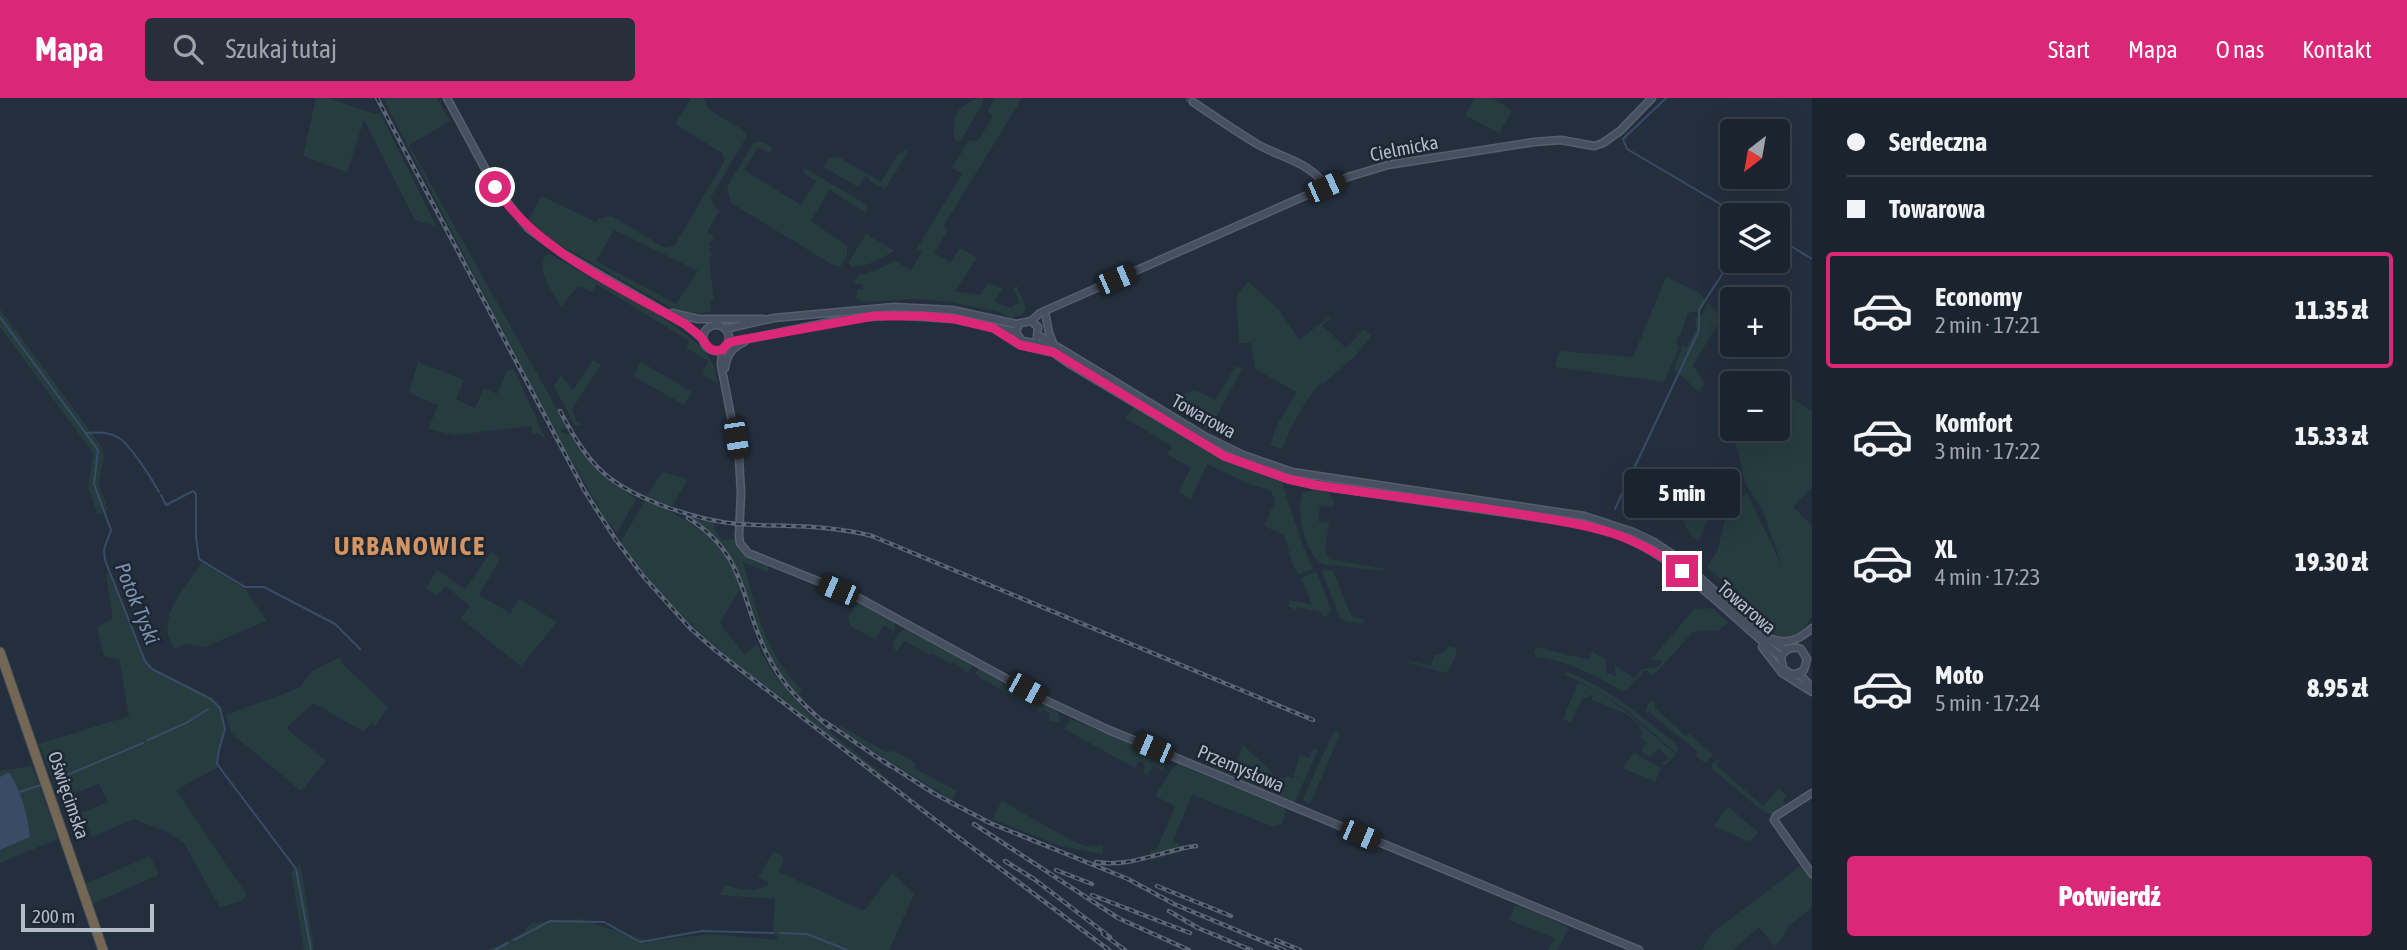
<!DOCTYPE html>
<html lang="pl">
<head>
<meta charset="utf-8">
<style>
	:root { --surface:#1b232e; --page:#282f3a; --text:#f1f3f6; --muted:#a0a4aa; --line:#39404a; --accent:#db2777 }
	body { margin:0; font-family:"Asap Condensed",sans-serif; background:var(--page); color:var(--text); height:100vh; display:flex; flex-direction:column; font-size:26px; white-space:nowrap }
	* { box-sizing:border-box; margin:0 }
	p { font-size:23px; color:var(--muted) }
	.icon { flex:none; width:38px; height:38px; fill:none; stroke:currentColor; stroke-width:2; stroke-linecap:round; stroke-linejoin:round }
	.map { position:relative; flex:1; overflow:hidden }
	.panel { display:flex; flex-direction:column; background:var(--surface); width:595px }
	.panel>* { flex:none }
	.top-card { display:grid; align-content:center; height:154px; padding:0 35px; background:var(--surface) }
	.needle { width:46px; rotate:211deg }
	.controls { position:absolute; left:1720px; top:21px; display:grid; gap:14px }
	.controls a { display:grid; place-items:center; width:70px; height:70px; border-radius:7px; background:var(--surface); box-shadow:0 7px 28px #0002,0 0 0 2px var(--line); font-size:35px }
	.scale { position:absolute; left:21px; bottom:18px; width:133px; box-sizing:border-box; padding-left:7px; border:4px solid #b4bcc9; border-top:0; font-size:19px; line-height:24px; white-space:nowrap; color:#b4bcc9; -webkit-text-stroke:5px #1d2633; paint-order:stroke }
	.end { position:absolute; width:32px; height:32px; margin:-16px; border:9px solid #db2777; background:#fff; box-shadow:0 0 0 4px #fff }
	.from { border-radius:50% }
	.bubble { position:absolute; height:49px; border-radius:7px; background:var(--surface); box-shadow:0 7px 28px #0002,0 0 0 2px var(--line); font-size:23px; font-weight:800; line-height:49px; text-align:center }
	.car { position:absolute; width:21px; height:42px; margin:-21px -10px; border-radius:9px; box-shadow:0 0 5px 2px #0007; background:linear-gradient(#222 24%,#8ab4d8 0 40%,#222 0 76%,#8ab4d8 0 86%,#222 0) }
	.top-card b { display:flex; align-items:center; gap:24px; height:66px; font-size:26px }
	.top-card b+b { border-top:2px solid var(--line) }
	.top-card i { width:18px; height:18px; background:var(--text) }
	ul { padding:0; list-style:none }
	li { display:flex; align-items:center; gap:21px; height:116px; margin:0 14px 10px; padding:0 21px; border:4px solid transparent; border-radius:7px }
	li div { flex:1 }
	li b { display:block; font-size:26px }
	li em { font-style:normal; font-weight:800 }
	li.on { border-color:var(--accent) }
	li>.icon { width:63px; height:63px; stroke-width:1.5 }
	.primary-button { display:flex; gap:14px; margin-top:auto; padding:14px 35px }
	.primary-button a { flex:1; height:80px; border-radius:7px; background:var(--accent); color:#fff; font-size:28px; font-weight:800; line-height:80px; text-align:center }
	header { display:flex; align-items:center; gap:42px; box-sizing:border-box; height:98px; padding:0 35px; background:var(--accent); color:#fff }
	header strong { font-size:33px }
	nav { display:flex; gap:38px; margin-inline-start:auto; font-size:24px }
	.search { width:490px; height:63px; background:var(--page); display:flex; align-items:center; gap:18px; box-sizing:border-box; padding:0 24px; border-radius:7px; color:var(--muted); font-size:26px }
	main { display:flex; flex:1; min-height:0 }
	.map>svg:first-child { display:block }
	.green { fill:#263c3f; fill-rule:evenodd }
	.water { fill:#394c67 }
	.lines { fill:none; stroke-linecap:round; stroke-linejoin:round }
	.stream { stroke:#394c67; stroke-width:2 }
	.secondary-tunnel { stroke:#3a4453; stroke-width:6; stroke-dasharray:6 3; stroke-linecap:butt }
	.secondary-casing { stroke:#565f6c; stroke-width:9 }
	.highway-casing { stroke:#434c59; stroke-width:11 }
	.secondary { stroke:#465061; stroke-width:6 }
	.highway { stroke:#746855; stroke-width:9 }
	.rail-casing { stroke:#5a6575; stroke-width:4.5 }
	.rail { stroke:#1d2633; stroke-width:2; stroke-dasharray:5; stroke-linecap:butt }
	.route { stroke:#db2777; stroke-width:9 }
	.labels { text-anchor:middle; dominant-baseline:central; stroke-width:5; stroke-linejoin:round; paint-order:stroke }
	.street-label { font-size:19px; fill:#b4bcc9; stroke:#1d2633 }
	.water-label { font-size:21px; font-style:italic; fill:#7c92b1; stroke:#1d2633 }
	.district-label { font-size:26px; font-weight:bold; letter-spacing:2px; fill:#d59563; stroke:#1d2633 }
</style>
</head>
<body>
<header>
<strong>Mapa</strong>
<div class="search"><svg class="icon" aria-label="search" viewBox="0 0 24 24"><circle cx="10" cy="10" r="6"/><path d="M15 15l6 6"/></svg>Szukaj tutaj</div>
<nav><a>Start</a><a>Mapa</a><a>O nas</a><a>Kontakt</a></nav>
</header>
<main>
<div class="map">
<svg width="1812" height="852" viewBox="0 0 1812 852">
	<rect width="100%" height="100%" fill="#242f3e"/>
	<path class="green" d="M316,0H328L375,16L380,15L436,128L415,122L364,22L347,74L303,58Z
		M383,0H437L450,23L409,47L568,331H561V334L570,336L594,370L636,401L617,435L605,420L555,334Z
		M691,0H704C708,21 737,21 747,38L711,99L714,109L720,112L707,134L714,139L709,147L711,149L709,154L712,156L709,161L714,202L709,204L712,213L695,216L673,211L551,142L529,121L541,98L596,124L598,121L612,118L665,150L674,148L725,62L722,55L675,26ZM614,132L698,173L676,206L596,163Z
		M977,0H983V5L961,42L957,44L954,40C954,15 954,12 977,0Z
		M994,0H1022L943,129L948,132L934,155L950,164L960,150L977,160L955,193L980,197L988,185L1003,190L994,204L1011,210L1020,204L1013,190L1017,188L1026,210L1022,217L1011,220L999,214L950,204L916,201L864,204L855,200L857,198V192L864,191L862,186H853L859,177L876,172L895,163L911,172L922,154L917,150L962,76L952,70L969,42L978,43L993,18L988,13Z
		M1474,0H1493L1512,13L1499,35L1465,17Z
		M754,44H763L771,49L772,53L769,55L758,49L744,72L801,107L816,83L802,74L805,70L867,107L868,111L865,114L829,92L811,123L847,148V158L840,169L833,167L731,105L727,89Z
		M904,51L908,54L885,91L870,83L866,77L858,89L824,69L829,60L837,58L881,84L899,55L902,56Z
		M866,136L895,153L869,166L850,169L849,164Z
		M546,157H552C589,179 695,229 712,264C715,270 716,278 717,285L702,276L709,263L686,250L689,243L685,240L596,186L592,194L578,188L561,209C554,195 535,173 546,157Z
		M1666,179L1698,194L1705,202L1700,213L1688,215L1680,238H1678L1676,245L1679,249L1678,252L1664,284L1555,269L1559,253L1633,259Z
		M1248,183L1280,213L1299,242L1330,218L1331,220L1322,227L1346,250L1364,231L1371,238L1354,259L1323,286L1320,285C1304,304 1291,328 1282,351L1270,347L1278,325L1297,294L1255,271L1251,245H1239L1236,199Z
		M1707,204L1722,220L1693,267L1705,286L1699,294L1674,271L1682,248L1687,250L1696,230L1695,219L1703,217Z
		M0,211L102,349L104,358L99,387L108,412L98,417L88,389L93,355L0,229Z
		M593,262L601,267L572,311L577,324L583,327L575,328L554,288L561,277L573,292Z
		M418,264L464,282L456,301L475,310L484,290L497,296L507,273L514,271L546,342L538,335H532L531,328L455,337L428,331L438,307L409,295Z
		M641,264L692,294L684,307L633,278Z
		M1236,268L1242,271L1209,332L1170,308L1176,299L1195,292L1215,302Z
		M1778,291L1812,313V389L1793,409L1812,428V518L1802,533L1786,539L1776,537L1731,496L1733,492L1707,469L1717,454L1726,417L1747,395L1783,470L1762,411L1746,387L1738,353L1725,321L1732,311V331H1778Z
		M1134,309L1219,357L1282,384L1300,440L1313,471L1299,476L1294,470L1284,437L1264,428L1275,403L1271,393L1247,385L1207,366L1191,401L1178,394L1191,370L1167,356L1172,348L1125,320Z
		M662,374L688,381L672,408L646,399Z
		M1316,391L1329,395L1335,406L1332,409L1320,408L1318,423L1329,425L1325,452L1329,461L1385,471V473L1322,466C1306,457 1293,409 1304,394Z
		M645,403C689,419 724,443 742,488L720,524L723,530L745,557L757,546C783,605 841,641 888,681L887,683L764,587L762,588C705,542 664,504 620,445Z
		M1694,410L1710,418L1699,443C1689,438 1682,426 1683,415Z
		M688,419L715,424L714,430L722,442L735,441L743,455L769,468L767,474L743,464C758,515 763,552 802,592L799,596L813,614C794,596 779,578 768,554C740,496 749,459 688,419Z
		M491,454L500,461L479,497L510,515L519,501L557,524L521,568L461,521L470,508L446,488L437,498L426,490L437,472L465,491Z
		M202,464L245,491L267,523L204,549L185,546L175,551C153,522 185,490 202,464Z
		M1324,471L1333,473L1351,518L1364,522L1363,526L1346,523L1340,520L1322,474Z
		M1314,474L1317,475L1331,511L1327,519L1322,518V514L1297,509L1296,512L1288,508L1290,502L1312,507L1301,480Z
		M109,475L145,563L152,571L211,600L220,610L225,631L219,652L217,670L176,692L247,797L243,802L220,810L184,745L165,733L134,721L92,739L81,715L108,704L99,686L60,700L39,646L129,618L119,561L104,558L97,529L113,520L106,476Z
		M860,506L895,524L894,532L888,543L892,533L884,527L875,541L850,528L848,519L856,507Z
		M1713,510L1729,525L1719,532L1693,534L1653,578L1645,572L1627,592L1622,593C1596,577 1571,565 1540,559L1539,561L1534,555L1536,549L1589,562L1592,553L1605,561L1607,575L1616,578L1614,567L1634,580L1642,571L1658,569L1662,564V562H1651L1694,511Z
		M908,530L970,564L972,568L969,573L965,575L964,571L953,564L951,566L931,555L930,557L904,543L897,553L893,550C892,542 900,532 908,530Z
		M1450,548L1455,550L1457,555L1450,570L1446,575L1409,565V563L1431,568L1434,557L1441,556Z
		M340,559L342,565L388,609L375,628L371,625L364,634L314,605L286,630L326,663L301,693L231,635L226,617L299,590L312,573Z
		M980,570L1056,613L1060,618L1059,624L1049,623L1050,615L1044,612L1040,614L979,579L975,574Z
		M1569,574C1611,592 1643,619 1678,648L1677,656L1627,612L1597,593L1627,614L1676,657L1665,667L1661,666L1669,660L1659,651L1650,659L1641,653L1647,644L1640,639L1643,634L1639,631L1640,627L1625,615L1592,602L1593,598L1590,597L1588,600L1583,599L1571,624L1563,621L1578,585L1597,593L1564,576Z
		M1655,603V610L1686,638L1689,636L1711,655L1712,658L1707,664H1704L1696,658L1698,654L1649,614L1647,616L1646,613L1648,606Z
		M1071,621L1163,658L1169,662L1162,673L1153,668L1147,677L1143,674L1145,666L1139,663L1135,670L1064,631Z
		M841,628L886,654L894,653L916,665L914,670L957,693L952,702L848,637L839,631Z
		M1334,632L1340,636L1310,706L1303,702Z
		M1243,647L1272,674L1266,690L1261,693L1212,672L1216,660L1235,667Z
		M1313,650L1318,652L1295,703L1291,704L1273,697L1270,691L1278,679L1284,681L1286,678L1293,680L1300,656L1309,660Z
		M1634,655L1661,670L1655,684L1622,670Z
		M1717,661L1720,662L1716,667L1763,708L1779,691L1787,698L1783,702L1786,708L1773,716L1764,714L1712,671V666Z
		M1178,666L1283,708L1286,713L1282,726L1274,729L1192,697L1173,743L1179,746L1181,754L1152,762L1150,752L1157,751L1175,708L1155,698L1172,671Z
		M32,668L58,741L0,765V752L30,739L9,674L0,679V673Z
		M1002,703L1074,744L1087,748L1103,747V756L1060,748L992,721Z
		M1728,709L1758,734L1750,744L1713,728Z
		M774,753L784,760L779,774L862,812L866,811L892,775L914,796L889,852H489L523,835L531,825L579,821L650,843L711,836L778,842L773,831L775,801L720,797L725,787C741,791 756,797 769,785L758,779Z
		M150,758L159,777L92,806L85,786Z
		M300,766L302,775L314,852H304L291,774Z
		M1800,768L1812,782V809L1788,829L1781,842L1774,848L1759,829L1733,852H1702L1712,835Z
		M1518,807L1566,828L1568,832L1557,852H1548L1555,840L1509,822L1514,809Z"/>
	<path class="water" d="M9,674C22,695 27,715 30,739L0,752V679Z"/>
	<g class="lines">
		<path class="stream" d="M1666,0L1623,41L1627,51L1739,117
			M1778,140L1812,161
			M0,219L98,352L94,386L111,432L104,451L105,462L145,563L152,571L211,601L220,610L225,631L219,652L217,666L296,771L311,852
			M87,335C97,334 110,334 119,340C131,348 152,381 159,394
			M161,397L166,407L193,393L196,396V439L199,461L245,489H264L335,526L360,551
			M1615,411L1699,232V212L1732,161
			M148,642L188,624L208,611
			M55,682L143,645
			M20,694L41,687
			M780,835L807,836L847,852
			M514,842L550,823L604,824L640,844L702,833L774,835
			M495,852L508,845"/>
		<path class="secondary-tunnel" d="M1187,0L1193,4"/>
		<defs>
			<path id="secondary" d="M447,0L495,89L528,130L562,155L685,226L703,241
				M1193,4C1214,18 1235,33 1257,46C1281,60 1311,64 1326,89
				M1045,214L1049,235L1053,245
				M672,215L698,221H762
				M1031,223L1040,215L1348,79L1388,67L1534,44L1561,42L1594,48L1603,45L1620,33L1652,0
				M1019,226L1016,234L1022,243L1041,246L1071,267L1224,358L1288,381L1315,387L1582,426C1666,442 1718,509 1781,559
				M703 240a13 13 0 1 1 26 0a13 13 0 1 1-26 0Z
				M725,231L774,220L894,209L952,212L1016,226L1031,223L1038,229L1037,239
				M995,231L1020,247L1051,254
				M1038,237L1206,339L1243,357L1292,374L1584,418L1633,434L1654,444L1678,460L1767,540L1786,552
				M728,245L845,221L894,217L955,221L1016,234
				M722,252L721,267L739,360L741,395L739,438L740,445L748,455L857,499L1049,604L1109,632L1639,852
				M725,270C727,256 732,250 744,244
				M1772,541C1788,547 1800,541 1812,530
				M1762,549L1782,575L1812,594
				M1796,576L1804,572L1807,561L1801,551C1792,548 1785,551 1781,559L1783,570L1789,575L1800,577L1812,589
				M1812,695L1776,718L1774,722L1812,776"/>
			<path id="highway" d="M0,554L103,852"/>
		</defs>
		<use href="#secondary" class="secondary-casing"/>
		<use href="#highway" class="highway-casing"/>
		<use href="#secondary" class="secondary"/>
		<use href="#highway" class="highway"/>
		<defs>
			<path id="rail" d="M377,0L584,392L616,442L643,478L689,529L715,552L934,721L1109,852
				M560,313C590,370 609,388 669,410C692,418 714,424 738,426C783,429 828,426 872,438L1313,622
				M688,420C748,458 739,501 767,556C781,586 804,608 829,629
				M824,623L890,668
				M882,662L935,696L990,725L1128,781L1174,806L1284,852
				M974,726L1118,820L1189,852
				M1005,763L1034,781L1110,839
				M1096,764C1130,770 1163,752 1196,748
				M1056,772L1092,786
				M1157,788L1231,818
				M1092,797L1190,835
				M1169,813L1198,830L1251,852
				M1103,836L1125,852
				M1276,842L1300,852"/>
		</defs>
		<use href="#rail" class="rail-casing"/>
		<use href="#rail" class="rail"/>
	</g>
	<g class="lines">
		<path class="route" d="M495,89C536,153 620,189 685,226C690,231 700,236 703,242C709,250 710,254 722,252L728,245L735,243L874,218H923L955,221L993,230L1020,247L1053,254L1224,358L1288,381L1315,387C1379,397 1443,404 1507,414C1575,426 1625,428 1682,473"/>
	</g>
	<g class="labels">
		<g class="street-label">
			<text transform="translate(1404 50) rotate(-11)">Cielmicka</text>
			<text transform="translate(1204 318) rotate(29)">Towarowa</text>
			<text transform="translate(1747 509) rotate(41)">Towarowa</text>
			<text transform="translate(1241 670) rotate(23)">Przemysłowa</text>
			<text transform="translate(69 697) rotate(71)">Oświęcimska</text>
		</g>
		<g class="water-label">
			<text transform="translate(138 505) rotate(68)">Potok Tyski</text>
		</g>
		<g class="district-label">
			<text x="410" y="448">URBANOWICE</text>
		</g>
	</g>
</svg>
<div class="controls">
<a><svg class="needle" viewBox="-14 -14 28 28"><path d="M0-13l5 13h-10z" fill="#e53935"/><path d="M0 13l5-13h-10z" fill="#a0a4aa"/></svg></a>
<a><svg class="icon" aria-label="layers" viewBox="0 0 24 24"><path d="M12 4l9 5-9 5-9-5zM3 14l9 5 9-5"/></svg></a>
<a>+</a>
<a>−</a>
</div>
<div class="scale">200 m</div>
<i class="end from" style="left:495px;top:89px"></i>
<i class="end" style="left:1682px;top:473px"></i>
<div class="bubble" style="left:1624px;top:371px;width:116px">5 min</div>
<i class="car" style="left:1325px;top:89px;rotate:66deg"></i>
<i class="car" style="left:1116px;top:181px;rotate:67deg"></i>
<i class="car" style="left:736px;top:340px;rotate:171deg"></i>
<i class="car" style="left:838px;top:492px;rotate:293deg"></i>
<i class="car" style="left:1026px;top:591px;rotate:119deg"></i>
<i class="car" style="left:1153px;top:650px;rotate:293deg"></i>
<i class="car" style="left:1360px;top:737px;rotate:113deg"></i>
</div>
<section class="panel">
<div class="top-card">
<b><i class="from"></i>Serdeczna</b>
<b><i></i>Towarowa</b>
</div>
<ul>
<li class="on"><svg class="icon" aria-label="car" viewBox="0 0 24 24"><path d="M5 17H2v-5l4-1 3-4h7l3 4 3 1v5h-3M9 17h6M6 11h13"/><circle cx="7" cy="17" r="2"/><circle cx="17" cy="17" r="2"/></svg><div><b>Economy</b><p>2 min · 17:21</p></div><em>11.35 zł</em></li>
<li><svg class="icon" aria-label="car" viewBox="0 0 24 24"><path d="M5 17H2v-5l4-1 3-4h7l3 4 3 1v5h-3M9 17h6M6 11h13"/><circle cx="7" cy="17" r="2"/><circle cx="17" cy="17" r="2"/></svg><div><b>Komfort</b><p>3 min · 17:22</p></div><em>15.33 zł</em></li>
<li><svg class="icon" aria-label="car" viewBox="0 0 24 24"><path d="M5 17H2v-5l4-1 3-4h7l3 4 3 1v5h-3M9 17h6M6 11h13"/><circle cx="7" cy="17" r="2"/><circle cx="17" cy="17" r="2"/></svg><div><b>XL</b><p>4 min · 17:23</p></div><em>19.30 zł</em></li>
<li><svg class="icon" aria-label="car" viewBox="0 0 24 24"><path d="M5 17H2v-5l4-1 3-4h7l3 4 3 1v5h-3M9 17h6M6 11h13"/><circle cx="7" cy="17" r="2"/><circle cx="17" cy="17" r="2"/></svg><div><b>Moto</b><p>5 min · 17:24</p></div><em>8.95 zł</em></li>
</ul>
<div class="primary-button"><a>Potwierdź</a></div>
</section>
</main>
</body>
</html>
